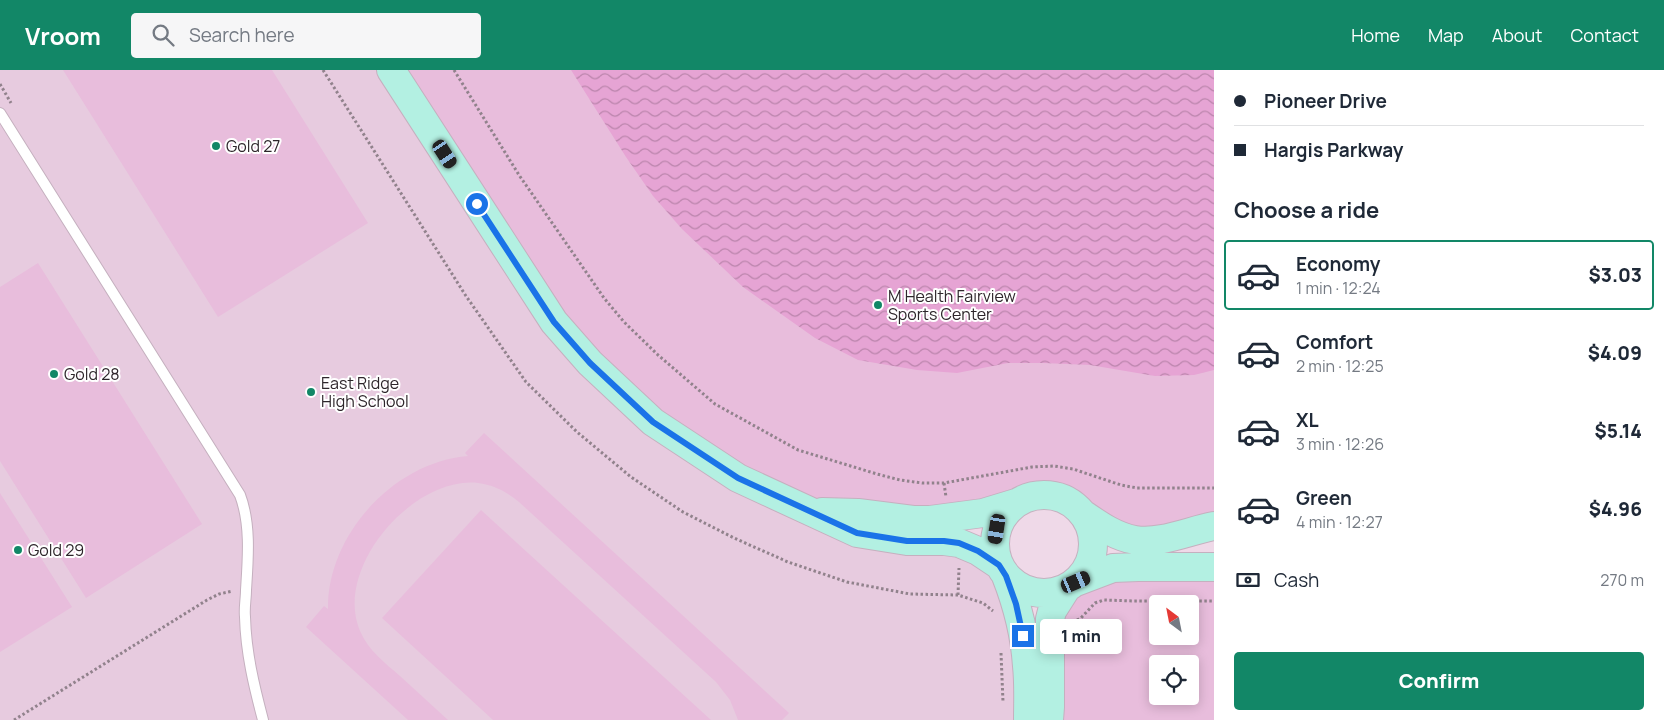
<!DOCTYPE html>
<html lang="en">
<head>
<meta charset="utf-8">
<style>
	:root { --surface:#fff; --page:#f6f6f7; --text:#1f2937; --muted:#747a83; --line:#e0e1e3; --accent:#128767 }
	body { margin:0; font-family:Manrope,sans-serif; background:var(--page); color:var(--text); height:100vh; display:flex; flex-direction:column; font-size:19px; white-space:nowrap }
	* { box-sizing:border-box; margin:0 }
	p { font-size:16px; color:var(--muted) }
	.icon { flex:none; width:28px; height:28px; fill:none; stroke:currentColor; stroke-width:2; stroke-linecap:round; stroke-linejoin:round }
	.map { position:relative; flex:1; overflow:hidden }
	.panel { display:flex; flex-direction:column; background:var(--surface); width:450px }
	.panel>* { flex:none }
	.top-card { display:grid; align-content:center; height:110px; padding:0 20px; background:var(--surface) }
	.needle { width:32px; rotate:328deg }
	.tools { position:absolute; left:1149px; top:525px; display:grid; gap:10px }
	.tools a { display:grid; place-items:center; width:50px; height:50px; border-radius:5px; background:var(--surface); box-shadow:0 2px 12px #0003; font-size:25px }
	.end { position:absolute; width:22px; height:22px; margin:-11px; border:6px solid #1a73e8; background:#fff; box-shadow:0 0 0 2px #fff }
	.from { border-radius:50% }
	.bubble { position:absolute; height:35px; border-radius:5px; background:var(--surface); box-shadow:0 2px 12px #0003; font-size:16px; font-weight:800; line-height:35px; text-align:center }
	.car { position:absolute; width:15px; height:30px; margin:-15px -8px; border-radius:6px; box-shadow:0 0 4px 1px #0007; background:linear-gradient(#222 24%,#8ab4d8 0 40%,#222 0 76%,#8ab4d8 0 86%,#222 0) }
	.top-card b { display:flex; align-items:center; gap:18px; height:48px; font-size:19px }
	.top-card b+b { border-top:1px solid var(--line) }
	.top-card i { width:12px; height:12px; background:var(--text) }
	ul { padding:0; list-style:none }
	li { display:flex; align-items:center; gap:15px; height:70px; margin:0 10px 8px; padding:0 10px; border:2px solid transparent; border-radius:5px }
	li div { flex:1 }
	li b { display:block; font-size:19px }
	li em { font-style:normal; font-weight:800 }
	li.selected { border-color:var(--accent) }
	li>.icon { width:45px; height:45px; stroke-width:1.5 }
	h2 { padding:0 20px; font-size:22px; line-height:60px }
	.pay { display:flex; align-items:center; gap:12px; height:55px; padding:0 20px; font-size:19px }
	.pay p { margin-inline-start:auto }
	.primary-button { display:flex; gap:10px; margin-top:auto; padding:10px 20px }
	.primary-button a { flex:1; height:58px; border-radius:5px; background:var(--accent); color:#fff; font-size:20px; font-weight:800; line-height:58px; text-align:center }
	header { display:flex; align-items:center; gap:30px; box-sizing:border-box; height:70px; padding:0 25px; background:var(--accent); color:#fff }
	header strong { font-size:24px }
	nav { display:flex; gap:28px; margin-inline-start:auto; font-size:18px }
	.search { width:350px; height:45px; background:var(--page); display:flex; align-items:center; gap:12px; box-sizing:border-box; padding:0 18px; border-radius:5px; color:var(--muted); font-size:19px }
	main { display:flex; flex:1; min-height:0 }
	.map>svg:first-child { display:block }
	.built { fill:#e7cbdf }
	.park { fill:#e8bddc; fill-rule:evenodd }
	.water { fill:url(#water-waves) }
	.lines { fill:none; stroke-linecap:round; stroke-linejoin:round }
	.lane-casing { stroke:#c5b0bf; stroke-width:12 }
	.secondary-casing { stroke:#c5b0bf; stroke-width:30 }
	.path { stroke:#91828c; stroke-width:3; stroke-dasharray:2.5 2.5; stroke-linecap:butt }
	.lane { stroke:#fff; stroke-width:10 }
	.secondary { stroke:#b3f0e2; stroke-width:28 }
	.route { stroke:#1a73e8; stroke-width:6 }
	.poi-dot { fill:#128767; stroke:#fff; stroke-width:2 }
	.labels { text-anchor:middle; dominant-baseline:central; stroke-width:4; stroke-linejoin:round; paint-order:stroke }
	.poi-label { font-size:16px; fill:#2e262b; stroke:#fff; text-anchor:start }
</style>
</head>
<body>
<header>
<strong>Vroom</strong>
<div class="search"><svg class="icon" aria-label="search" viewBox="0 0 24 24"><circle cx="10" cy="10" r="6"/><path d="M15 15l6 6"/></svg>Search here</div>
<nav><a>Home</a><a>Map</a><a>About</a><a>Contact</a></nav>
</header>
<main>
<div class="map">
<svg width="1214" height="650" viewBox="0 0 1214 650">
	<defs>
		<pattern id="water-waves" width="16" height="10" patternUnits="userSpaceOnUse" patternTransform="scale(1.25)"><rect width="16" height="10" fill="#e6a4d4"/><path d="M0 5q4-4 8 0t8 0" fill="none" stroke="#bb85ac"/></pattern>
	</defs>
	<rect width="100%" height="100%" fill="#efd9e8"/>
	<path class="built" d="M0,0H391L999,495L1028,650H0Z"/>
	<path class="park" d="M63,0H272L368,153L218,247Z
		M391,0H1214V456L1164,469L1077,438L1060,428L1042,425L1023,429L858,443L738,408L590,293Z
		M38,193L202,454L86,528L0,391V217Z
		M484,363L789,643L782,650H738L730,630L716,612L519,432C507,422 494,415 478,413C413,406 333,498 360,561C368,580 385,593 400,606C416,621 432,635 448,650H408L306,557L324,536L328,539C327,465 394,392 468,386L465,383Z
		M0,423L72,537L0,582Z
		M481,440L711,650H493L382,548Z
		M1214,508V650H1052L1053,565L1074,526L1108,509ZM1158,534H1190V566H1158ZM1158,594H1190V626H1158Z"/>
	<path class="water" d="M571,0H1214V300L1194,305L1155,306L1090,295L1043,293H1008L957,303L917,300L858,290L815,268L743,217L682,159L653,126L626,87Z"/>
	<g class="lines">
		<defs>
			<path id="lane" d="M0,43L240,425C251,454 248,489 246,520C246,529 244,538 245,547C246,583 254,616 263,650"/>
			<path id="secondary" d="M391,0L554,252L590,293L653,352L738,408L857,463L907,471H944L959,473L978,481L999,495
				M995 474a49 49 0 1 1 98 0a49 49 0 1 1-98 0Z
				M822,442L858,443L913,450H930L983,443L1016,433
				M1083,444C1099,455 1116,467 1135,470C1161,474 1188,461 1214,456
				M1006,506C1017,534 1025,565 1027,596C1029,614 1028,632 1028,650
				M1076,512L1113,498L1138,497H1214
				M1049,650L1050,637V549L1052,541L1066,519"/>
		</defs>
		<use href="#lane" class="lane-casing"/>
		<use href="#secondary" class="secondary-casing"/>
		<path class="path" d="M323,0L466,226L526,312L577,362L631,407L683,442L734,468L788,492L847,512L910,524L958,525L983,533L993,541
			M454,0L519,105L604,228L624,252L658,285L715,334L798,380L877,404L900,410L922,413H944L1032,397L1054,396L1073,399L1121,415L1137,418H1214
			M0,14L11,33
			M944,413L946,427
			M958,525L959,498
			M1072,551L1080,549L1095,533L1104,530L1134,531H1214
			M1001,583L1003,632
			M14,650L207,530L219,524L233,521"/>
		<use href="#lane" class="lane"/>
		<use href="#secondary" class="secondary"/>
	</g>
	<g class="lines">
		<path class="route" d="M477,134L554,252L590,293L653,352L738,408L857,463L907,471H944L959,473L978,481L999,495L1006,506L1016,534L1023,566"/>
	</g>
	<g class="poi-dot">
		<circle cx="216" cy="76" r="5"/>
		<circle cx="878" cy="235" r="5"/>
		<circle cx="54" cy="304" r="5"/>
		<circle cx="311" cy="322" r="5"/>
		<circle cx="18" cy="480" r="5"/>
	</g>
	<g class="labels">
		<g class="poi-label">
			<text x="226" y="76">Gold 27</text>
			<text x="888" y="226">M Health Fairview<tspan x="888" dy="18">Sports Center</tspan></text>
			<text x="64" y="304">Gold 28</text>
			<text x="321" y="313">East Ridge<tspan x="321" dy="18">High School</tspan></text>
			<text x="28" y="480">Gold 29</text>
		</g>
	</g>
</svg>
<div class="tools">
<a><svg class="needle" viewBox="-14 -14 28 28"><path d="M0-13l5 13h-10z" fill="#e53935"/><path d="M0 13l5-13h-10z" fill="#747a83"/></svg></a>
<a><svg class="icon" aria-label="locate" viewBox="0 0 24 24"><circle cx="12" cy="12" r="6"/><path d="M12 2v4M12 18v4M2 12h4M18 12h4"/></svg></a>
</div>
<i class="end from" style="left:477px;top:134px"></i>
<i class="end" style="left:1023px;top:566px"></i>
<div class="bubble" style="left:1040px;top:549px;width:82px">1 min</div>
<i class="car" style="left:445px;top:84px;rotate:147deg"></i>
<i class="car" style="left:997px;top:459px;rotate:189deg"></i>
<i class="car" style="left:1076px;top:512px;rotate:67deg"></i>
</div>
<section class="panel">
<div class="top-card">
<b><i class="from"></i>Pioneer Drive</b>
<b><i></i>Hargis Parkway</b>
</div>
<h2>Choose a ride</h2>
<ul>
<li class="selected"><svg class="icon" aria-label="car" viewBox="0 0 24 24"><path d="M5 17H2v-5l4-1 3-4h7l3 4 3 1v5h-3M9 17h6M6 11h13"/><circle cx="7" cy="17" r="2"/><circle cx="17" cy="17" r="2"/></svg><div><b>Economy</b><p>1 min · 12:24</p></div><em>$3.03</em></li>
<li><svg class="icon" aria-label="car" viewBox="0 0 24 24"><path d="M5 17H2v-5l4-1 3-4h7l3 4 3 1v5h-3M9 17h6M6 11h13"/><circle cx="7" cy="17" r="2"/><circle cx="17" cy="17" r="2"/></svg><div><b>Comfort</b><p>2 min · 12:25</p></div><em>$4.09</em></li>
<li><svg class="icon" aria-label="car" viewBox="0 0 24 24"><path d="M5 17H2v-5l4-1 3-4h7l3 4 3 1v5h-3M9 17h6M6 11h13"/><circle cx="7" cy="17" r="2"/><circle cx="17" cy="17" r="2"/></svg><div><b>XL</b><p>3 min · 12:26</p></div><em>$5.14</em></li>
<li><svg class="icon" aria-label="car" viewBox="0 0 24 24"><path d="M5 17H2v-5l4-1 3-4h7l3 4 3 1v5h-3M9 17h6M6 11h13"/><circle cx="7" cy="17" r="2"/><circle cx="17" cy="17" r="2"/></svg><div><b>Green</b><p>4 min · 12:27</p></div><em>$4.96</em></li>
</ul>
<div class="pay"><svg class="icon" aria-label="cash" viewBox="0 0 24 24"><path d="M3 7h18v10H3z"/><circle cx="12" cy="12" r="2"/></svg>Cash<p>270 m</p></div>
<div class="primary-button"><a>Confirm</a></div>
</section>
</main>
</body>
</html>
